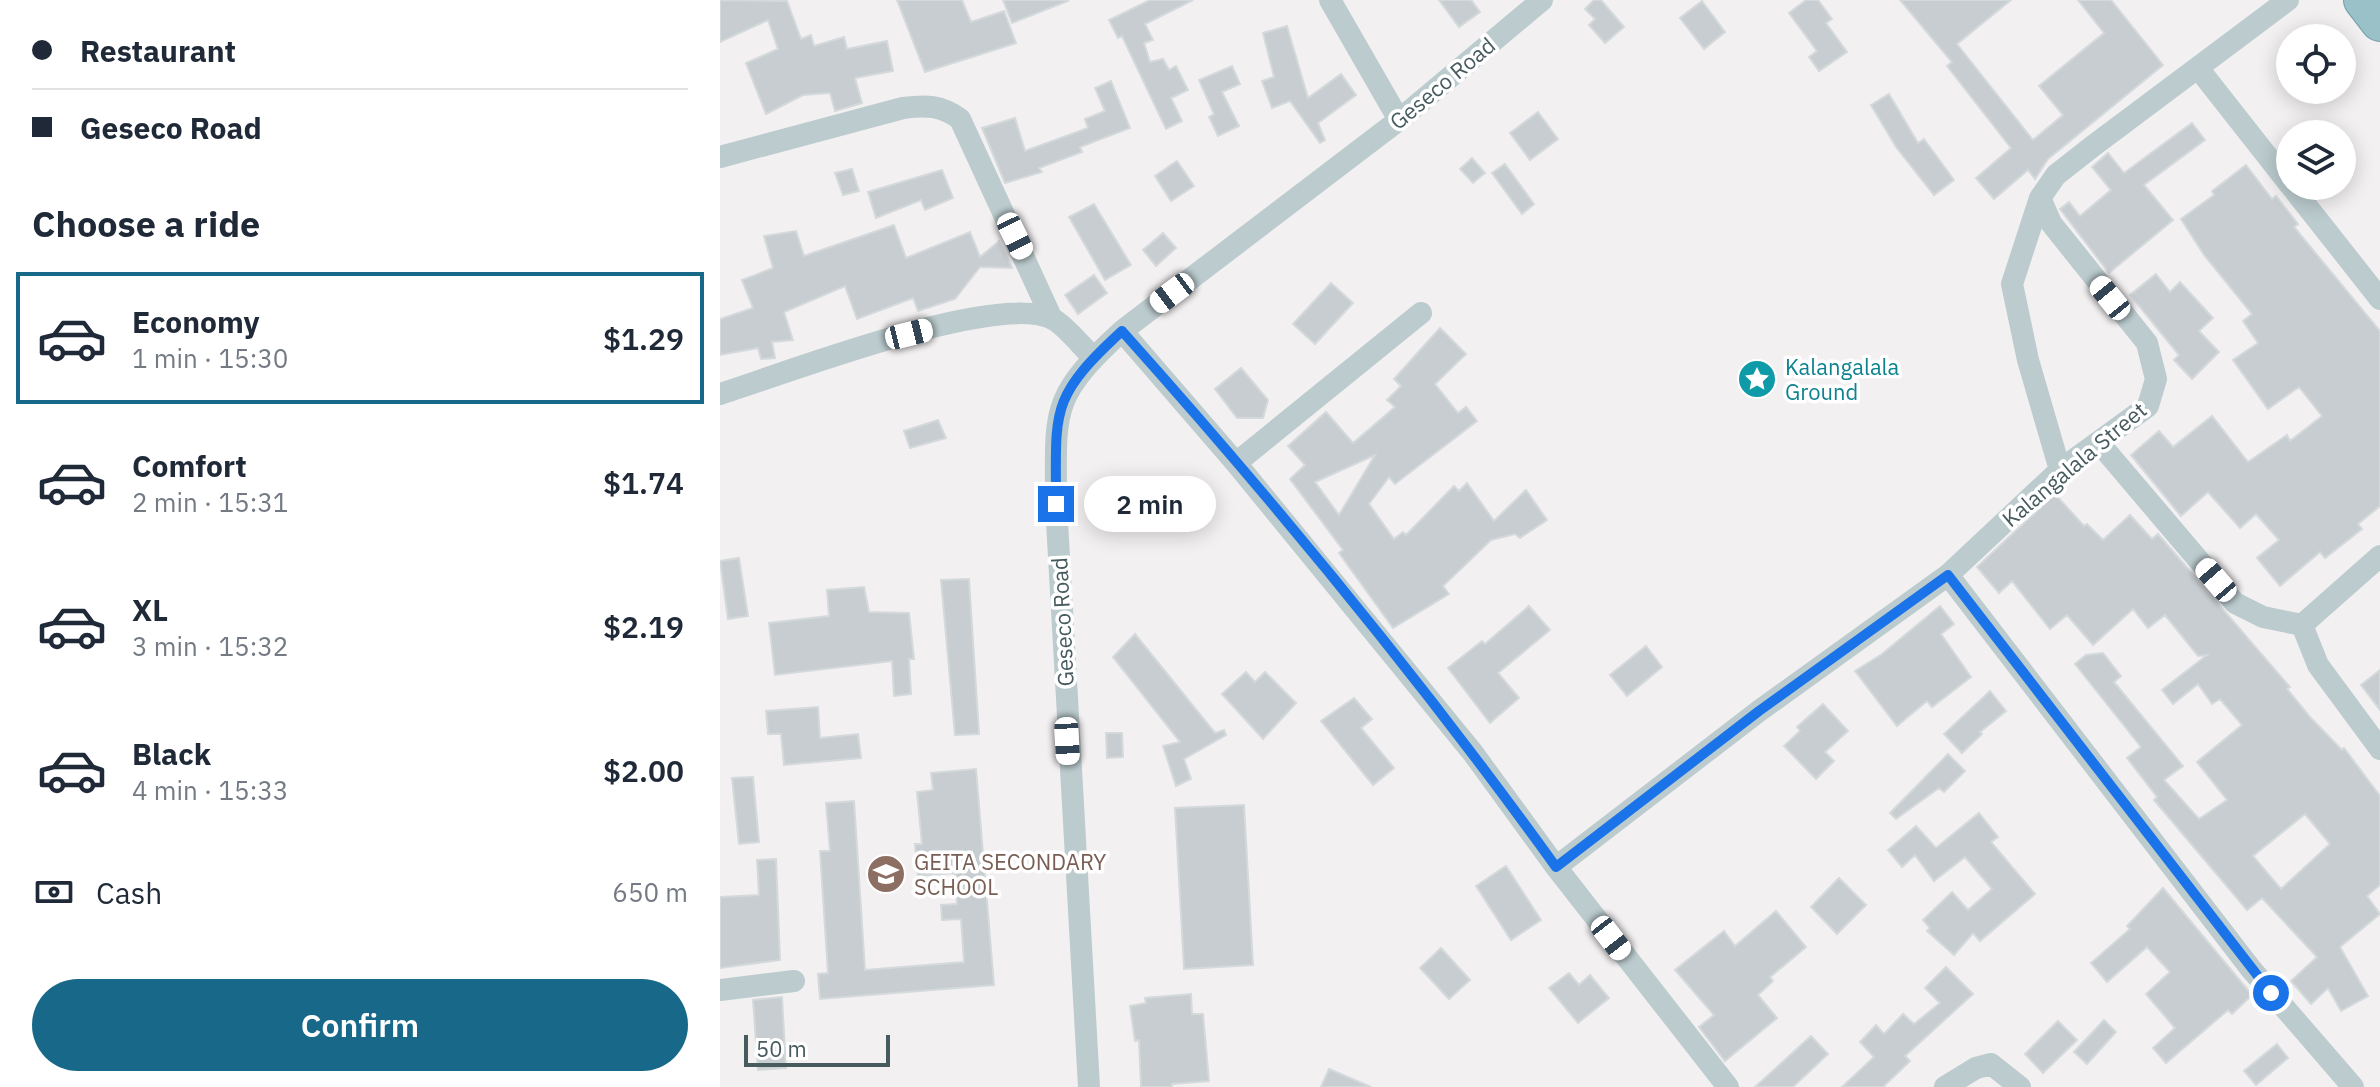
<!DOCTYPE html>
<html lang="en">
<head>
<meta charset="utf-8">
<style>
	:root { --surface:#fff; --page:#f6f6f7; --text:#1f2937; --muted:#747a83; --line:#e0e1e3; --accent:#186889 }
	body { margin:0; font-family:"IBM Plex Sans",sans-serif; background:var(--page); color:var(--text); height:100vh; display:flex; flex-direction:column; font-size:30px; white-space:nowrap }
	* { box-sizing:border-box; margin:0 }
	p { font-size:26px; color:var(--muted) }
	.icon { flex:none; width:44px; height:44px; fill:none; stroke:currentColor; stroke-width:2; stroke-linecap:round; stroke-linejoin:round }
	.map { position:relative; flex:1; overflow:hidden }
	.panel { display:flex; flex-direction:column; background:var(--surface); width:720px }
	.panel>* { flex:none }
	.banner { display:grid; align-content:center; height:176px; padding:0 32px; background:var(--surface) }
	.buttons { position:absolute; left:1556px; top:24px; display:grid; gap:16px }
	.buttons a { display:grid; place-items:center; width:80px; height:80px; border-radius:50%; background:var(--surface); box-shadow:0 4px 20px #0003; font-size:40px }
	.scale { position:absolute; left:24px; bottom:20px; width:146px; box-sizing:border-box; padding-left:8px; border:4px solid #475b5f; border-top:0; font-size:22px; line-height:28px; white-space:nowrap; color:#475b5f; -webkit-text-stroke:6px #fff; paint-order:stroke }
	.end { position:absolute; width:36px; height:36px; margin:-18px; border:10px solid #1a73e8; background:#fff; box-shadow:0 0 0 4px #fff }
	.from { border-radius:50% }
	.bubble { position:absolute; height:56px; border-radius:28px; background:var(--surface); box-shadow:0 4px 20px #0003; font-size:26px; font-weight:600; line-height:56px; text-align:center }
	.car { position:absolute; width:24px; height:48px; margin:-24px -12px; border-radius:10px; box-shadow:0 0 6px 2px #0007; background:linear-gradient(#fff 24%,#345 0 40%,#fff 0 76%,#345 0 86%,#fff 0) }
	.banner b { display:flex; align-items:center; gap:28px; height:76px; font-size:30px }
	.banner b+b { border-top:2px solid var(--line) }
	.banner i { width:20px; height:20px; background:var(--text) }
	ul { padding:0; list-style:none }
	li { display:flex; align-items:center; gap:24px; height:132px; margin:0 16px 12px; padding:0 16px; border:4px solid transparent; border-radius:0px }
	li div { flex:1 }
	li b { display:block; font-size:30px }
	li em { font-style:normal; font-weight:600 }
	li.active { border-color:var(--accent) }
	li>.icon { width:72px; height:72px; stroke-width:1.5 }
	h2 { padding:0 32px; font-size:36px; line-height:96px }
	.pay { display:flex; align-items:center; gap:20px; height:88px; padding:0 32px; font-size:30px }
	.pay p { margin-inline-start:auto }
	.primary-button { display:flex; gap:16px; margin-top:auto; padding:16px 32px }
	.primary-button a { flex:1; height:92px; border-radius:48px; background:var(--accent); color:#fff; font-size:32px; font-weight:600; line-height:92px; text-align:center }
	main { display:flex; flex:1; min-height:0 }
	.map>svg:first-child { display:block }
	.building { fill:#c7cdd0; stroke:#d4d9dc; stroke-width:2; fill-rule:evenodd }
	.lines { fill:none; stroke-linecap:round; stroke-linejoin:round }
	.trunk-casing { stroke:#71a0ad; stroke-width:40 }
	.minor { stroke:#bbcbce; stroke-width:22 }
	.trunk { stroke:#9ac0c8; stroke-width:38 }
	.route { stroke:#1a73e8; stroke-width:10 }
	.labels { text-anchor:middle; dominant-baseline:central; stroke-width:7; stroke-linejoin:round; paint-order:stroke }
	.street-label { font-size:22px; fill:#475b5f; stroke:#fff }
	.culture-label { font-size:22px; fill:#0d838f; stroke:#fff; text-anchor:start }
	.education-label { font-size:22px; fill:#785e54; stroke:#fff; text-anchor:start }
</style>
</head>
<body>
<main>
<section class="panel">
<div class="banner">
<b><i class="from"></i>Restaurant</b>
<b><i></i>Geseco Road</b>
</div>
<h2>Choose a ride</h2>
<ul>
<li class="active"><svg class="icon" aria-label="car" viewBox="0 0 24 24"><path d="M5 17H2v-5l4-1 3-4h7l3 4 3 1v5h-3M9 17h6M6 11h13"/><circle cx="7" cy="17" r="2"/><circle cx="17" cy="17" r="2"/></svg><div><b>Economy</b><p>1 min · 15:30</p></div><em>$1.29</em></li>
<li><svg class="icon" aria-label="car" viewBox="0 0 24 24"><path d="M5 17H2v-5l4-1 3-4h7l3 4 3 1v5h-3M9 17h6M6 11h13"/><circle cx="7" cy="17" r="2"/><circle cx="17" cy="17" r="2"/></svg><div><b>Comfort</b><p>2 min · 15:31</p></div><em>$1.74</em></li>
<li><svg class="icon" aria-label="car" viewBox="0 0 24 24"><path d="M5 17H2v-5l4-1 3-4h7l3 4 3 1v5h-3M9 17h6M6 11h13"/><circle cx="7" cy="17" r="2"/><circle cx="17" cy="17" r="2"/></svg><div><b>XL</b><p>3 min · 15:32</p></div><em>$2.19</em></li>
<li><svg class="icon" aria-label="car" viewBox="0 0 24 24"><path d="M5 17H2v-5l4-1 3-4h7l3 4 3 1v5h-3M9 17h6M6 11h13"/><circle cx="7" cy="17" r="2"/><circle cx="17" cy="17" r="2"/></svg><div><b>Black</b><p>4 min · 15:33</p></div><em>$2.00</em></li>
</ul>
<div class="pay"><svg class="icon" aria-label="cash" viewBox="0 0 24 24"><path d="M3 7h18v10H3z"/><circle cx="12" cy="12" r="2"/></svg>Cash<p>650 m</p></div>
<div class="primary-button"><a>Confirm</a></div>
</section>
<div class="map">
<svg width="1660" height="1087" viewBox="0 0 1660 1087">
	<rect width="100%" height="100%" fill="#f3f0f1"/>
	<path class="building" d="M0,0L67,1L81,39L91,35L94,46L124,37L127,49L167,41L173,71L135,78L142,103L115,111L110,93L83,95L46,114L26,63L58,49L48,20L0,42Z
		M177,0H242L251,22L284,11L296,43L205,72Z
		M283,0H347L348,1L292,23Z
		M430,0H473L425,24L433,40L424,43L430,62L443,59L449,70L456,66L468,90L451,98L462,121L446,129L402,36L398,38L389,20Z
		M719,0H751L760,12L739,27Z
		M874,0H881L904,27L885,43L869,25L875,19L865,9Z
		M1086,0H1098L1112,19L1106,23L1127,52L1099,71L1089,57L1097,51L1069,13Z
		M1180,0H1291L1237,44L1313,140L1343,115L1319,86L1384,33L1358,0H1391L1443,65L1328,159L1315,179L1308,170L1274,199L1256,178L1291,148L1227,66L1232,62Z
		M982,1L1005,32L984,49L960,18Z
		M567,26L588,98L621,74L636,95L598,123L605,140L600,143L570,101L552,108L542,81L554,77L543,33Z
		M512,66L520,84L502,92L519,126L498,136L489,117L494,114L479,80Z
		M391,81L410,128L360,147L362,152L319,168L322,172L285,183L262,128L295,118L305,151L368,128L365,119L385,111L375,88Z
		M1169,94L1198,143L1204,139L1234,180L1214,195L1176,147L1151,105Z
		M818,112L838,139L810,160L790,133Z
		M1472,123L1485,140L1424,185L1453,220L1389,273L1340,209L1349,202L1360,216L1391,190L1372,167L1388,153L1404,173Z
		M752,158L765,173L753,183L740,169Z
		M457,161L474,186L451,201L435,176Z
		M785,164L814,204L802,214L772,173Z
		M1526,165L1552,199L1556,196L1578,224L1574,227L1660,331V506L1638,524L1642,529L1605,558L1600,552L1560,586L1537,558L1559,540L1536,514L1520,528L1488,492L1461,516L1411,455L1439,431L1453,447L1492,416L1528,462L1567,435L1570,441L1602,416L1579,387L1548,409L1513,360L1538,343L1523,321L1532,314L1484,255L1461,219L1494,195L1492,191Z
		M132,169L139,191L123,195L115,173Z
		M222,170L233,198L205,210L201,200L156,218L148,192Z
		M374,204L411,265L385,280L349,217Z
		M174,225L186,258L250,232L260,257L279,241L292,268L260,267L235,299L198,311L193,298L137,319L125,286L64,312L73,340L52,342L55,358L41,359L38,348L0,355V319L33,308L22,280L53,268L44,236L76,231L84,256Z
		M443,233L456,248L436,266L423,250Z
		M1436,274L1450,292L1460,282L1493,318L1479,331L1499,352L1472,379L1454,360L1459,355L1410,295Z
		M374,275L387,293L358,314L345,295Z
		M611,283L633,303L595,344L573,324Z
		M720,328L746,354L715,384L738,413L746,407L757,421L675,484L669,477L649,504L674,539L683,532L686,535L734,486L739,491L747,483L774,521L806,490L827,520L800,538L795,534L771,540L723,586L729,594L673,628L619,553L623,550L570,479L585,465L568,446L606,412L633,443L675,407L667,400L681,386L674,379ZM655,455L619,515L595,482Z
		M521,368L548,400L543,418H517L495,389Z
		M218,420L226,438L190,448L184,431Z
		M1335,494L1364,526L1367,524L1383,540L1410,515L1432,539L1438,534L1570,687L1567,689L1590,717L1622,750L1624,748L1660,796V885L1647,896L1660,914L1620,947L1648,996L1621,1011L1608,988L1591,1004L1571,981L1597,957L1542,898L1527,910L1434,800L1437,797L1407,758L1421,747L1355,664L1366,655L1383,653L1401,676L1394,682L1463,766L1444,780L1479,819L1507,800L1477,762L1522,725L1500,699L1492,704L1478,684L1453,704L1442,690L1487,655L1478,656L1445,615L1428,628L1413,609L1373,645L1347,615L1330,629L1292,581L1279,593L1257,567ZM1585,814L1610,844L1561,889L1533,856Z
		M19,558L28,616L8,619L0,561Z
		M249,579L259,734L235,735L221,580Z
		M144,587L149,612L189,613L194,659H189L191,694L174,696L172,661L55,675L49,623L109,616L107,590Z
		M809,606L830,630L778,673L799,698L770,723L728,668L762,641L765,644Z
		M1220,606L1234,624L1221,634L1251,677L1212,707L1207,701L1177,726L1135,671L1162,654Z
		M415,634L495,733L504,730L506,735L464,759L471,779L456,786L443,746L460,742L393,657Z
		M926,646L942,667L907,696L890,675Z
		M1660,670V710L1641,685Z
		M526,672L535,682L545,672L576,703L543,739L502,694Z
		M1270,691L1286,711L1260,732L1262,734L1242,753L1224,734Z
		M634,698L652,719L641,728L674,768L653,785L601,721Z
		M1103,704L1128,731L1105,752L1114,761L1096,779L1064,746L1080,731L1077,727Z
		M98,707L100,738L138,734L141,758L64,765L61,734H48L46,711Z
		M386,733H402L403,757L387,758Z
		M1228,754L1245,771L1224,792L1219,788L1176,819L1170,813Z
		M256,769L274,985L100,999L98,974L108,973L100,851H110L106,803L134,801L145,970L244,962L241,919L222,920L221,905L237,904L235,873L198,876L195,844H202L197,792L213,790L211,773Z
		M33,777L39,842L19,844L12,778Z
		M524,805L533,965L464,969L455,808Z
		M1259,813L1278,837L1271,842L1315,894L1260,941L1253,933L1234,955L1207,931L1210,928L1203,920L1232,892L1248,910L1272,889L1245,857L1214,881L1195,855L1182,867L1168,850L1196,826L1216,848Z
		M56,859L60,960L0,968V897L39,895L37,860Z
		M786,866L821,920L791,940L756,886Z
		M1119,878L1146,905L1117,934L1091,907Z
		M1443,888L1532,995L1512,1014L1508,1010L1446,1063L1433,1048L1455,1028L1426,994L1450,972L1427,947L1387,982L1371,963L1410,929L1407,926Z
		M1056,911L1086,947L1050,977L1053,981L1038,995L1057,1018L1005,1061L979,1027L994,1015L955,970L1004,931L1015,946Z
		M721,948L750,980L729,999L700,968Z
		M1226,967L1253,994L1185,1056L1190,1061L1163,1087H1122L1154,1057L1140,1042L1156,1025L1164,1034L1183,1014L1194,1024L1220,1003L1205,988Z
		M849,973L859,985L870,975L889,998L858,1023L829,988Z
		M471,994L472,1014H483L489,1081L452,1084V1087H421L419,1040L415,1041L410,1006L426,1003L425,998Z
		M62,997L66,1068L38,1070L33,1000Z
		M1384,1020L1396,1032L1367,1064L1354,1052Z
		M1338,1021L1357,1040L1323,1073L1305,1054Z
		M1091,1036L1108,1054L1073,1087H1035Z
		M1557,1044L1568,1058L1536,1085L1524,1071Z
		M609,1069L651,1087H601Z"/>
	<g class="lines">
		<defs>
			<path id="trunk" d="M1643,0L1660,22"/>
		</defs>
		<use href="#trunk" class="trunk-casing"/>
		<path class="minor" d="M610,0L679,120
			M1478,68L1570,185
			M0,157L183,108C206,105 221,105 240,119L332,319
			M1571,186L1660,299
			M1320,198L1292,284L1308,360L1340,470
			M402,331L516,463L753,753L836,867L1008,1087
			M0,394C64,374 277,291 333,319C347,327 361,346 373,357
			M1380,444L1515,603L1543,617L1582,625
			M516,463L701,313
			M1660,556L1582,625L1598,665L1660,749
			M1228,575L1531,969L1633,1087
			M836,867L1039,711L1228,575L1340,470L1428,406L1436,379L1427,343L1331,223L1320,198L1336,175L1373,146L1568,0
			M0,990L74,981
			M369,1087L336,504C336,410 329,398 402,331L679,120L822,0
			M1225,1087L1256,1068L1271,1064L1300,1087"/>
		<use href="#trunk" class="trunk"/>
	</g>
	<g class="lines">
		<path class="route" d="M336,504C336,410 329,398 402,331C555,502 702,681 836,867L1039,711L1228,575L1551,993"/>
	</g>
	<defs>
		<symbol id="sight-disc" viewBox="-11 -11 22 22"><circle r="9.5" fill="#0f9aa8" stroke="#fff"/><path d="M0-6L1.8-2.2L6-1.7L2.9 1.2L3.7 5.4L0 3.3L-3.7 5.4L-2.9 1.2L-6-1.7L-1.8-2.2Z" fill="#fff"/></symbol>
		<symbol id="school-disc" viewBox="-11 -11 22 22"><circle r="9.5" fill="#8d6e63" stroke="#fff"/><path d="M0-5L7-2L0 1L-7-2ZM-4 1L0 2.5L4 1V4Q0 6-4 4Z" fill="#fff"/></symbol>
	</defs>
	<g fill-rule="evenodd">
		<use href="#sight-disc" x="1015" y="357" width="44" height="44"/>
		<use href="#school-disc" x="144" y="852" width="44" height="44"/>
	</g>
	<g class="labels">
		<g class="street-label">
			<text transform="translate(722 83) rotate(-40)">Geseco Road</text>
			<text transform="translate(1354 464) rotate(-40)">Kalangalala Street</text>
			<text transform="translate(342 622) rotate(-93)">Geseco Road</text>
		</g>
		<g class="culture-label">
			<text x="1065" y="366">Kalangalala<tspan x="1065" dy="25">Ground</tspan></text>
		</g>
		<g class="education-label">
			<text x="194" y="861">GEITA SECONDARY<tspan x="194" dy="25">SCHOOL</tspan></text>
		</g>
	</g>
</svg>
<div class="buttons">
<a><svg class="icon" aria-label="locate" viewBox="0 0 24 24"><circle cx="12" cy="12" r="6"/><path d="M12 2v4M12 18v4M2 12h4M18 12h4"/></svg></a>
<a><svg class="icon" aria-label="layers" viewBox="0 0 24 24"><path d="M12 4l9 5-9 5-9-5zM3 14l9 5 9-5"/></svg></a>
</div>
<div class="scale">50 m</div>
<i class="end from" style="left:1551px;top:993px"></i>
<i class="end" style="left:336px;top:504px"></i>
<div class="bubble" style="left:364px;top:476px;width:132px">2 min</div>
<i class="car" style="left:295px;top:236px;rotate:154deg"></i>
<i class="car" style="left:452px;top:293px;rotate:233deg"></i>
<i class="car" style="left:1390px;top:298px;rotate:321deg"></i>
<i class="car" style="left:189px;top:334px;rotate:76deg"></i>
<i class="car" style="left:1496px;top:580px;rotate:319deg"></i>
<i class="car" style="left:347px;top:741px;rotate:177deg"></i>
<i class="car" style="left:891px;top:938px;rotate:142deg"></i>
</div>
</main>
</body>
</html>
